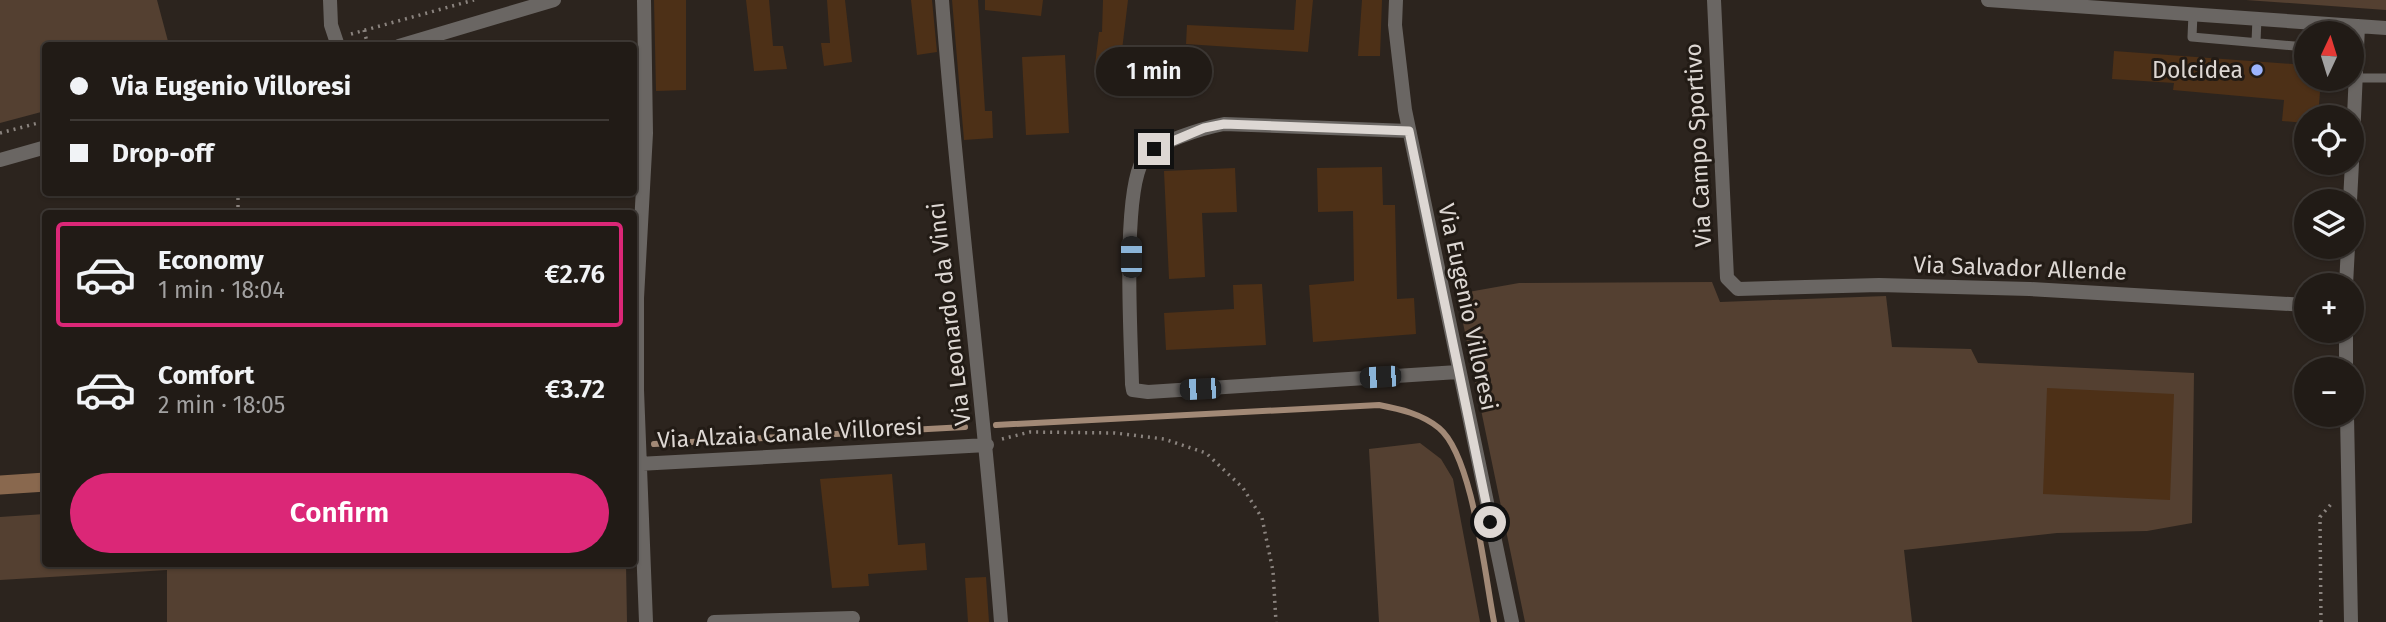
<!DOCTYPE html>
<html lang="en">
<head>
<meta charset="utf-8">
<style>
	:root { --surface:#211b16; --page:#29241f; --text:#f1f3f6; --muted:#a2a1a1; --line:#3e3935; --accent:#db2777 }
	body { margin:0; font-family:"Fira Sans",sans-serif; background:var(--page); color:var(--text); height:100vh; display:flex; flex-direction:column; font-size:26px; white-space:nowrap }
	* { box-sizing:border-box; margin:0 }
	p { font-size:23px; color:var(--muted) }
	.icon { flex:none; width:38px; height:38px; fill:none; stroke:currentColor; stroke-width:2; stroke-linecap:round; stroke-linejoin:round }
	.map { position:relative; flex:1; overflow:hidden }
	.details { position:absolute; left:42px; top:210px; width:595px; height:357px; display:flex; flex-direction:column; background:var(--surface); border-radius:7px; box-shadow:0 2px 5px #0004,0 0 0 2px var(--line) }
	.details>* { flex:none }
	.hud { position:absolute; left:42px; top:42px; width:595px; height:154px; border-radius:7px; box-shadow:0 2px 5px #0004,0 0 0 2px var(--line); display:grid; align-content:center; height:154px; padding:0 28px; background:var(--surface) }
	.needle { width:46px; rotate:4deg }
	.controls { position:absolute; left:2294px; top:21px; display:grid; gap:14px }
	.controls a { display:grid; place-items:center; width:70px; height:70px; border-radius:50%; background:var(--surface); box-shadow:0 2px 5px #0004,0 0 0 2px var(--line); font-size:35px }
	.end { position:absolute; width:32px; height:32px; margin:-16px; border:9px solid #ddd7d3; background:#111; box-shadow:0 0 0 4px #111 }
	.from { border-radius:50% }
	.bubble { position:absolute; height:49px; border-radius:24px; background:var(--surface); box-shadow:0 2px 5px #0004,0 0 0 2px var(--line); font-size:23px; font-weight:600; line-height:49px; text-align:center }
	.car { position:absolute; width:21px; height:42px; margin:-21px -10px; border-radius:9px; box-shadow:0 0 5px 2px #0007; background:linear-gradient(#222 24%,#8ab4d8 0 40%,#222 0 76%,#8ab4d8 0 86%,#222 0) }
	.hud b { display:flex; align-items:center; gap:24px; height:66px; font-size:26px }
	.hud b+b { border-top:2px solid var(--line) }
	.hud i { width:18px; height:18px; background:var(--text) }
	ul { padding:12px 0 0; list-style:none }
	li { display:flex; align-items:center; gap:21px; height:105px; margin:0 14px 10px; padding:0 14px; border:4px solid transparent; border-radius:7px }
	li div { flex:1 }
	li b { display:block; font-size:26px }
	li em { font-style:normal; font-weight:600 }
	li.current { border-color:var(--accent) }
	li>.icon { width:63px; height:63px; stroke-width:1.5 }
	.button { display:flex; gap:14px; margin-top:auto; padding:14px 28px }
	.button a { flex:1; height:80px; border-radius:42px; background:var(--accent); color:#fff; font-size:28px; font-weight:600; line-height:80px; text-align:center }
	.map>svg:first-child { display:block }
	.green { fill:#544031 }
	.lines { fill:none; stroke-linecap:round; stroke-linejoin:round }
	.stream { stroke:#a28976; stroke-width:6 }
	.canal { stroke:#89684e; stroke-width:19 }
	.building { fill:#4d3017 }
	.path { stroke:#8a837e; stroke-width:3.5; stroke-dasharray:2 5; stroke-linecap:butt }
	.lane { stroke:#6a6663; stroke-width:9 }
	.street { stroke:#6a6663; stroke-width:14 }
	.route { stroke:#ddd7d3; stroke-width:9 }
	.poi-dot { fill:#9cb4fd; stroke:#221b15; stroke-width:2.5 }
	.labels { text-anchor:middle; dominant-baseline:central; stroke-width:6; stroke-linejoin:round; paint-order:stroke }
	.poi-label { font-size:23px; fill:#ddd7d3; stroke:#221b15; text-anchor:end }
	.street-label { font-size:23px; fill:#ddd7d3; stroke:#221b15 }
</style>
</head>
<body>
<div class="map">
<svg width="2386" height="622" viewBox="0 0 2386 622">
	<rect width="100%" height="100%" fill="#2c241e"/>
	<path class="green" d="M0,0H157L169,45L46,46L45,111L0,123Z
		M2246,0H2386V10Z
		M1712,282L1720,302L1886,296L1892,347L1971,349L1978,363L2194,373L2192,523L2147,531L2057,533L1904,550L1912,622H1525L1457,294L1519,283Z
		M1420,443L1441,459L1453,479L1480,622H1379L1369,449Z
		M45,514L46,564H626L627,622H167V570L0,580V517Z"/>
	<g class="lines">
		<path class="stream" d="M996,425L1379,405C1400,409 1422,414 1439,428C1473,456 1485,577 1494,622
			M654,444L965,427"/>
		<path class="canal" d="M0,485L46,482"/>
	</g>
	<path class="building" d="M654,0H686V90L656,91Z
		M746,0H769L773,46H783L787,69L754,71Z
		M827,0H845L852,62L824,66L821,43H830Z
		M911,0H932L937,52L917,55Z
		M952,0H978L985,111H992L993,138L964,140Z
		M985,0H1043L1041,16L985,10Z
		M1103,0H1128L1120,67L1095,65L1099,32H1102Z
		M1296,0H1313L1308,52L1186,44L1187,25L1294,30Z
		M1362,0H1382L1380,56H1358Z
		M2114,51L2306,65V79H2321L2318,117H2306V123L2282,121L2284,100L2173,90L2174,83L2112,79Z
		M1065,55L1069,133L1026,135L1022,57Z
		M1382,167L1383,205H1395L1397,299L1414,298L1416,334L1313,342L1309,285L1354,281L1353,211L1318,212L1317,168Z
		M1235,168L1237,212L1202,213L1205,277L1169,279L1164,171Z
		M1262,284L1266,345L1166,350L1164,313L1234,309L1233,285Z
		M2047,388L2174,394L2170,500L2043,494Z
		M892,474L898,545L925,543L927,570L868,574L869,586L832,588L820,479Z
		M986,577L989,622H968L965,578Z"/>
	<g class="lines">
		<path class="path" d="M364,30L368,46
			M351,34L474,0
			M309,46L320,42
			M0,133L46,121
			M238,214V192
			M1002,439L1030,432L1115,433L1164,439L1206,453L1243,488L1262,518L1273,571L1276,622
			M2321,622L2320,517L2332,503"/>
		<path class="lane" d="M2193,14L2192,37L2306,47
			M2256,42L2257,18
			M2356,78H2386"/>
		<path class="street" d="M330,0L331,25L338,46
			M644,0L646,133L637,298V390L646,622
			M942,0C958,208 985,414 1001,622
			M1396,0L1395,25L1405,110L1512,622
			M1714,0L1727,278L1738,289L1879,285L2030,289L2306,305
			M1988,0L2386,28
			M399,46L554,0
			M1409,131L1224,124C1204,128 1154,142 1143,160C1122,194 1131,338 1132,384L1133,390L1148,392L1458,372
			M0,160L46,147
			M2352,162L2358,26
			M2350,201L2352,163
			M2346,285L2348,247
			M2346,331V369
			M2347,415L2351,622
			M638,464L987,445
			M714,622L853,618"/>
	</g>
	<g class="lines">
		<path class="route" d="M1154,149L1204,128L1224,124L1409,131L1490,522"/>
	</g>
	<circle class="poi-dot" cx="2257" cy="70" r="7"/>
	<g class="labels">
		<g class="poi-label">
			<text x="2243" y="70">Dolcidea</text>
		</g>
		<g class="street-label">
			<text transform="translate(1698 145) rotate(-93)">Via Campo Sportivo</text>
			<text transform="translate(2020 268) rotate(2)">Via Salvador Allende</text>
			<text transform="translate(1468 307) rotate(78)">Via Eugenio Villoresi</text>
			<text transform="translate(949 314) rotate(-97)">Via Leonardo da Vinci</text>
			<text transform="translate(790 433) rotate(-3)">Via Alzaia Canale Villoresi</text>
		</g>
	</g>
</svg>
<div class="controls">
<a><svg class="needle" viewBox="-14 -14 28 28"><path d="M0-13l5 13h-10z" fill="#e53935"/><path d="M0 13l5-13h-10z" fill="#a2a1a1"/></svg></a>
<a><svg class="icon" aria-label="locate" viewBox="0 0 24 24"><circle cx="12" cy="12" r="6"/><path d="M12 2v4M12 18v4M2 12h4M18 12h4"/></svg></a>
<a><svg class="icon" aria-label="layers" viewBox="0 0 24 24"><path d="M12 4l9 5-9 5-9-5zM3 14l9 5 9-5"/></svg></a>
<a>+</a>
<a>−</a>
</div>
<i class="end from" style="left:1490px;top:522px"></i>
<i class="end" style="left:1154px;top:149px"></i>
<div class="bubble" style="left:1096px;top:47px;width:116px">1 min</div>
<i class="car" style="left:1131px;top:257px;rotate:0deg"></i>
<i class="car" style="left:1380px;top:377px;rotate:266deg"></i>
<i class="car" style="left:1200px;top:389px;rotate:267deg"></i>
<div class="hud">
<b><i class="from"></i>Via Eugenio Villoresi</b>
<b><i></i>Drop-off</b>
</div>
<section class="details">
<ul>
<li class="current"><svg class="icon" aria-label="car" viewBox="0 0 24 24"><path d="M5 17H2v-5l4-1 3-4h7l3 4 3 1v5h-3M9 17h6M6 11h13"/><circle cx="7" cy="17" r="2"/><circle cx="17" cy="17" r="2"/></svg><div><b>Economy</b><p>1 min · 18:04</p></div><em>€2.76</em></li>
<li><svg class="icon" aria-label="car" viewBox="0 0 24 24"><path d="M5 17H2v-5l4-1 3-4h7l3 4 3 1v5h-3M9 17h6M6 11h13"/><circle cx="7" cy="17" r="2"/><circle cx="17" cy="17" r="2"/></svg><div><b>Comfort</b><p>2 min · 18:05</p></div><em>€3.72</em></li>
</ul>
<div class="button"><a>Confirm</a></div>
</section>
</div>
</body>
</html>
